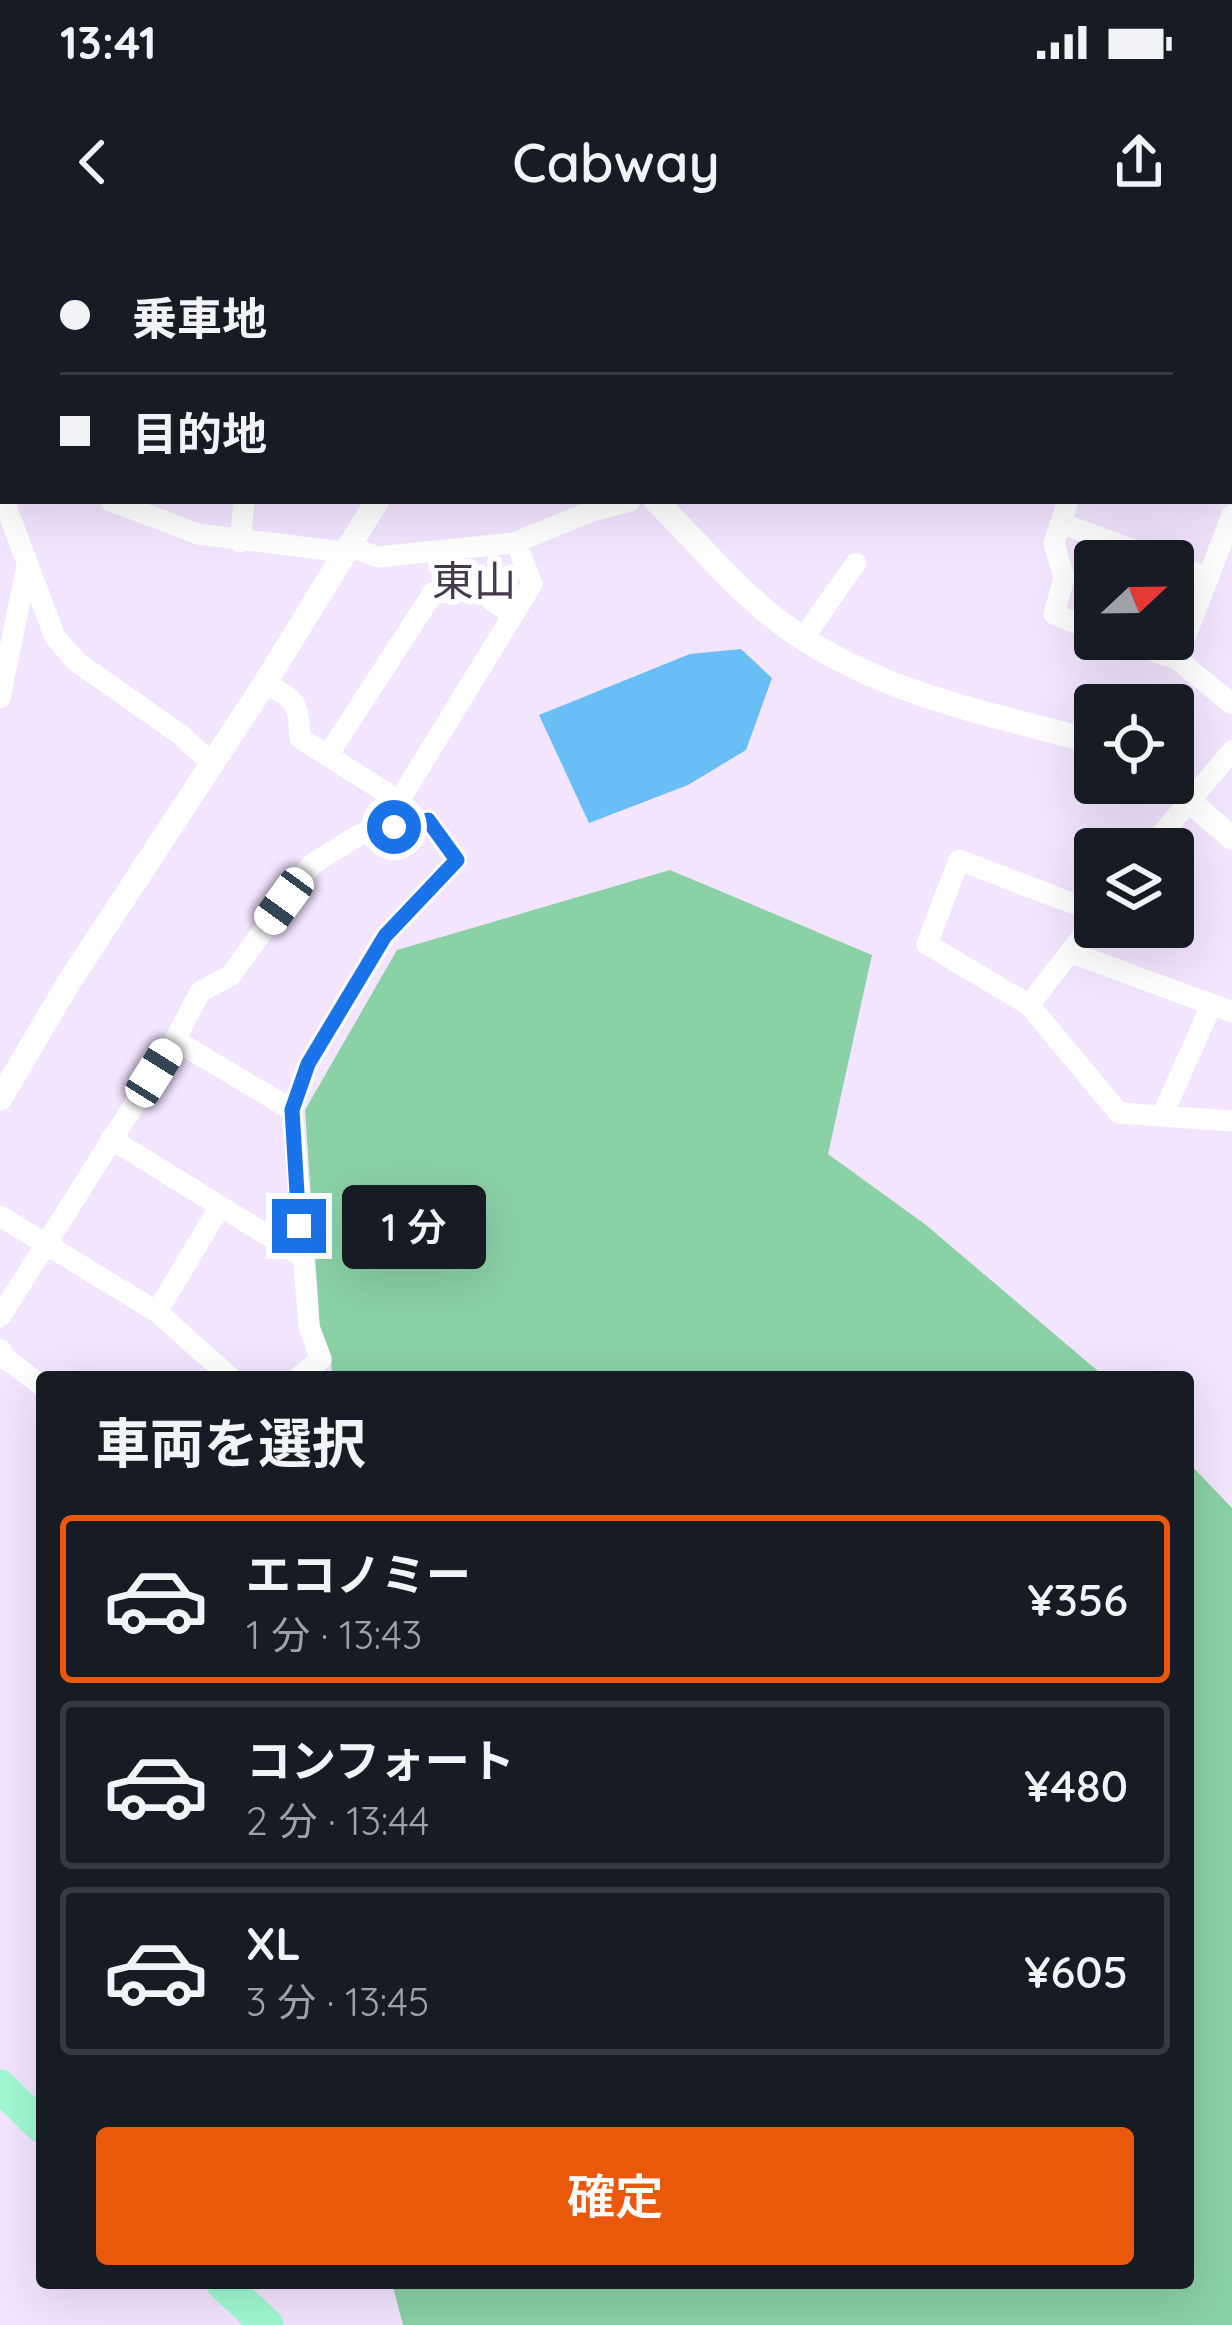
<!DOCTYPE html>
<html lang="ja">
<head>
<meta charset="utf-8">
<style>
	:root { --surface:#171b24; --page:#20242c; --text:#f1f3f6; --muted:#9ea1a6; --line:#363941; --accent:#ea580c }
	body { margin:0; font-family:Quicksand,"Noto Sans JP",sans-serif; background:var(--page); color:var(--text); height:100vh; display:flex; flex-direction:column; font-size:45px; white-space:nowrap }
	* { box-sizing:border-box; margin:0 }
	p { font-size:39px; color:var(--muted) }
	.icon { flex:none; width:66px; height:66px; fill:none; stroke:currentColor; stroke-width:2; stroke-linecap:round; stroke-linejoin:round }
	.map { position:relative; flex:1; overflow:hidden }
	.side { position:absolute; left:36px; top:1131px; width:1158px; height:918px; display:flex; flex-direction:column; background:var(--surface); border-radius:12px; box-shadow:0 12px 48px #0002 }
	.side>* { flex:none }
	.guide { position:absolute; left:0px; top:0px; width:1233px; height:264px; box-shadow:0 12px 48px #0002; display:grid; align-content:center; height:264px; padding:0 60px; background:var(--surface) }
	.needle { width:78px; rotate:68deg }
	.fabs { position:absolute; left:1074px; top:300px; display:grid; gap:24px }
	.fabs a { display:grid; place-items:center; width:120px; height:120px; border-radius:12px; background:var(--surface); box-shadow:0 12px 48px #0002; font-size:60px }
	.end { position:absolute; width:54px; height:54px; margin:-27px; border:15px solid #1a73e8; background:#fff; box-shadow:0 0 0 6px #fff }
	.from { border-radius:50% }
	.bubble { position:absolute; height:84px; border-radius:12px; background:var(--surface); box-shadow:0 12px 48px #0002; font-size:39px; font-weight:600; line-height:84px; text-align:center }
	.car { position:absolute; width:36px; height:72px; margin:-36px -18px; border-radius:15px; box-shadow:0 0 9px 3px #0007; background:linear-gradient(#fff 24%,#345 0 40%,#fff 0 76%,#345 0 86%,#fff 0) }
	.guide b { display:flex; align-items:center; gap:42px; height:114px; font-size:45px }
	.guide b+b { border-top:3px solid var(--line) }
	.guide i { width:30px; height:30px; background:var(--text) }
	ul { padding:0; list-style:none }
	li { display:flex; align-items:center; gap:36px; height:168px; margin:0 24px 18px; padding:0 36px; border:6px solid var(--line); border-radius:12px }
	li div { flex:1 }
	li b { display:block; font-size:45px }
	li em { font-style:normal; font-weight:600 }
	li.active { border-color:var(--accent) }
	li>.icon { width:108px; height:108px; stroke-width:1.5 }
	h2 { padding:0 60px; font-size:54px; line-height:144px }
	.primary-button { display:flex; gap:24px; margin-top:auto; padding:24px 60px }
	.primary-button a { flex:1; height:138px; border-radius:12px; background:var(--accent); color:#fff; font-size:48px; font-weight:600; line-height:138px; text-align:center }
	.status { display:flex; justify-content:space-between; align-items:center; height:84px; padding:0 60px; background:var(--surface); direction:ltr }
	.status svg { height:33px; fill:currentColor }
	header { display:flex; justify-content:space-between; align-items:center; height:156px; padding:0 60px; background:var(--surface); font-size:54px; font-weight:600 }
	.map>svg:first-child { display:block }
	.green { fill:#8ad1a6 }
	.water { fill:#6abef6 }
	.lines { fill:none; stroke-linecap:round; stroke-linejoin:round }
	.minor { stroke:#fff; stroke-width:21 }
	.tertiary { stroke:#fff; stroke-width:24 }
	.primary { stroke:#a0fad3; stroke-width:33 }
	.route { stroke:#1a73e8; stroke-width:15 }
	.labels { text-anchor:middle; dominant-baseline:central; stroke-width:12; stroke-linejoin:round; paint-order:stroke }
	.quarter-label { font-size:42px; fill:#453a4d; stroke:#fff }
</style>
</head>
<body>
<div class="status"><b>13:41</b><svg viewBox="0 0 49 12"><path d="M0 12V9h3v3zM5 12V6h3v6zM10 12V3h3v9zM15 12V0h3v12zM26 1h20v11H26zM47 4h2v5h-2z"/></svg></div>
<header><svg class="icon" aria-label="back" viewBox="0 0 24 24"><path d="M15 5l-7 7 7 7"/></svg>Cabway<svg class="icon" aria-label="share" viewBox="0 0 24 24"><path d="M12 15V3M7 8l5-5 5 5M5 13v7h14v-7"/></svg></header>
<div class="map">
<svg width="1232" height="2085" viewBox="0 0 1232 2085">
	<rect width="100%" height="100%" fill="#f3e5fe"/>
	<path class="green" d="M872,0H1232V102L1230,3Z
		M670,630L872,715L828,914L926,985L1105,1137H332L331,1115L320,1087L305,870L397,710Z
		M1188,1222L1232,1268V2085H403L392,2043H1188Z"/>
	<path class="water" d="M741,409L772,438L746,510L688,545L589,583L539,475L690,414Z"/>
	<g class="lines">
		<path class="minor" d="M568,0L569,3
			M629,0L634,3
			M272,3L279,0
			M1230,149L1232,151
			M0,153L3,152
			M1230,227H1232
			M4,261L55,397L77,422L181,495L210,522
			M111,261L198,294L344,312
			M1068,261L1054,303L1064,338L1054,374L1095,391
			M1061,283L1163,321
			M240,302L244,261
			M348,306L378,317L514,303L592,271L630,261
			M1173,325L1209,338
			M804,397L856,323
			M1119,399L1177,419L1232,464
			M1177,419L1232,275
			M265,443C297,461 298,461 300,498L399,561L532,344L516,302
			M0,458L27,326
			M328,515L433,353L477,350L513,375
			M1149,609L1232,511
			M1095,672L959,620L927,704L1029,765L1119,873L1232,881
			M1072,713L1232,772
			M1029,765L1095,680
			M175,800L292,870
			M1162,876L1211,766
			M111,899L301,1016
			M0,976L157,1072L230,1137
			M157,1072L219,968
			M0,1077L175,800L200,752L231,735L311,625L359,595L428,580L457,620L385,696L308,824L292,870L309,1087L321,1119L299,1137
			M0,1109L5,1118L42,1146"/>
		<path class="tertiary" d="M408,0L410,3
			M656,261C694,299 731,343 773,377C867,451 982,472 1095,502
			M1168,543L1232,598
			M0,859L69,742L265,443L377,261"/>
		<path class="primary" d="M0,1846L42,1887
			M222,2043L267,2085"/>
	</g>
	<g class="lines">
		<path class="route" d="M299,986L292,870L308,824L385,696L457,620L428,580L394,587"/>
	</g>
	<g class="labels">
		<g class="quarter-label">
			<text x="474" y="340">東山</text>
		</g>
	</g>
</svg>
<div class="fabs">
<a><svg class="needle" viewBox="-14 -14 28 28"><path d="M0-13l5 13h-10z" fill="#e53935"/><path d="M0 13l5-13h-10z" fill="#9ea1a6"/></svg></a>
<a><svg class="icon" aria-label="locate" viewBox="0 0 24 24"><circle cx="12" cy="12" r="6"/><path d="M12 2v4M12 18v4M2 12h4M18 12h4"/></svg></a>
<a><svg class="icon" aria-label="layers" viewBox="0 0 24 24"><path d="M12 4l9 5-9 5-9-5zM3 14l9 5 9-5"/></svg></a>
</div>
<i class="end from" style="left:394px;top:587px"></i>
<i class="end" style="left:299px;top:986px"></i>
<div class="bubble" style="left:342px;top:945px;width:144px">1 分</div>
<i class="car" style="left:284px;top:661px;rotate:216deg"></i>
<i class="car" style="left:154px;top:833px;rotate:32deg"></i>
<div class="guide">
<b><i class="from"></i>乗車地</b>
<b><i></i>目的地</b>
</div>
<section class="side">
<h2>車両を選択</h2>
<ul>
<li class="active"><svg class="icon" aria-label="car" viewBox="0 0 24 24"><path d="M5 17H2v-5l4-1 3-4h7l3 4 3 1v5h-3M9 17h6M6 11h13"/><circle cx="7" cy="17" r="2"/><circle cx="17" cy="17" r="2"/></svg><div><b>エコノミー</b><p>1 分 · 13:43</p></div><em>¥356</em></li>
<li><svg class="icon" aria-label="car" viewBox="0 0 24 24"><path d="M5 17H2v-5l4-1 3-4h7l3 4 3 1v5h-3M9 17h6M6 11h13"/><circle cx="7" cy="17" r="2"/><circle cx="17" cy="17" r="2"/></svg><div><b>コンフォート</b><p>2 分 · 13:44</p></div><em>¥480</em></li>
<li><svg class="icon" aria-label="car" viewBox="0 0 24 24"><path d="M5 17H2v-5l4-1 3-4h7l3 4 3 1v5h-3M9 17h6M6 11h13"/><circle cx="7" cy="17" r="2"/><circle cx="17" cy="17" r="2"/></svg><div><b>XL</b><p>3 分 · 13:45</p></div><em>¥605</em></li>
</ul>
<div class="primary-button"><a>確定</a></div>
</section>
</div>
</body>
</html>
